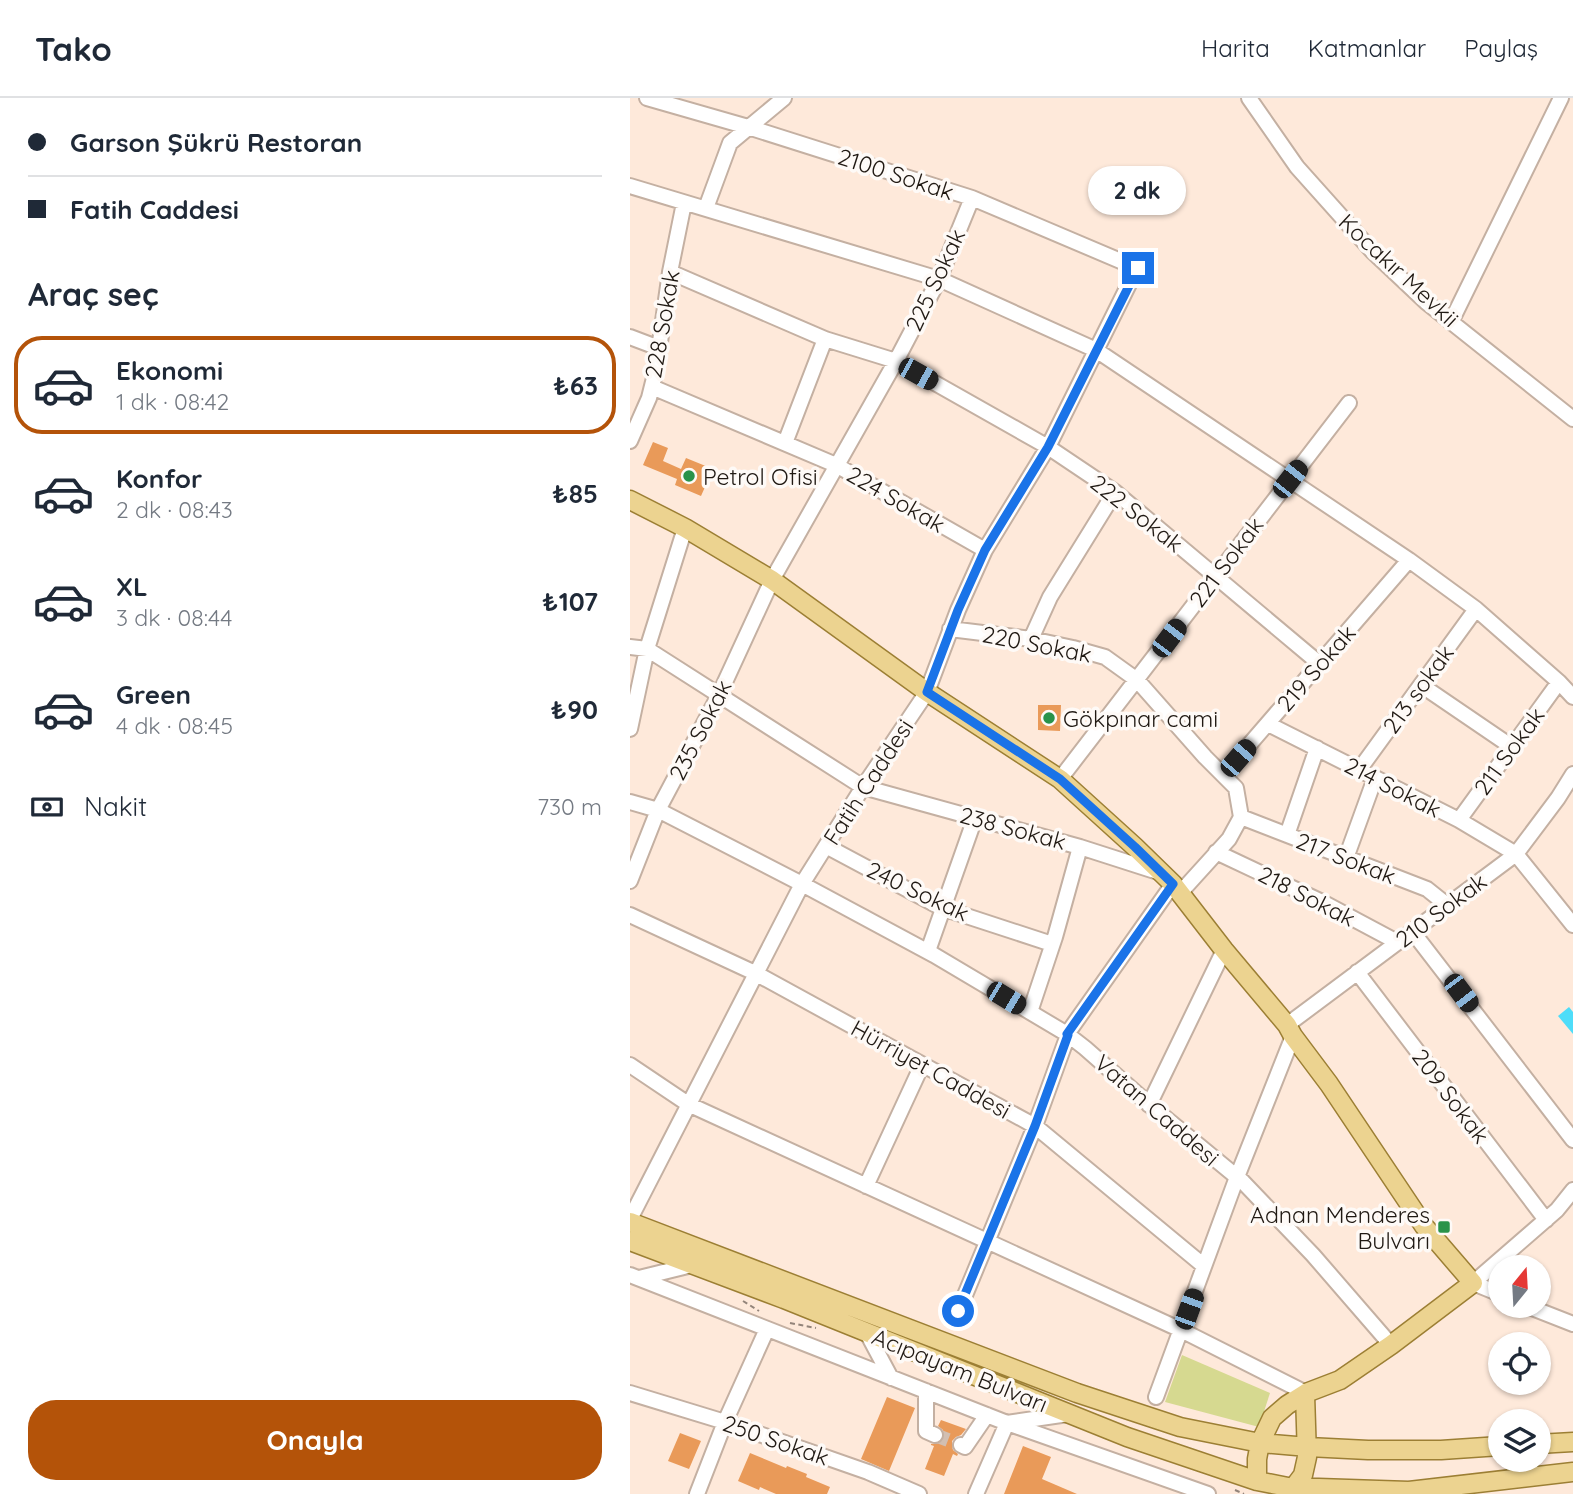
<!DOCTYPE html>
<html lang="tr">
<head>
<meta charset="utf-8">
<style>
	:root { --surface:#fff; --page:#f2f2f3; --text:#1f2937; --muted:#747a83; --line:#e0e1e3; --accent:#b45309 }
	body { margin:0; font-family:Quicksand,sans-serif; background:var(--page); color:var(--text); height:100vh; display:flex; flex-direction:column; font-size:26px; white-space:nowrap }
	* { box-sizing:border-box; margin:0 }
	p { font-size:23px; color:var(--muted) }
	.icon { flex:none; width:38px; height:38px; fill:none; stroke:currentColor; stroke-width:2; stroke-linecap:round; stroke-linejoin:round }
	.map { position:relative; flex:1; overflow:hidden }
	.side { display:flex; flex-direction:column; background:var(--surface); width:630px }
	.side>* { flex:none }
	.guide { display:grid; align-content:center; height:154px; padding:0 28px; background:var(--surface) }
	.needle { width:46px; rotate:18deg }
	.buttons { position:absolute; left:858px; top:1157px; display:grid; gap:14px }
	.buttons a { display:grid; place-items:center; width:63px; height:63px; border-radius:50%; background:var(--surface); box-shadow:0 2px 5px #0004; font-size:35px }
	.end { position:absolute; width:32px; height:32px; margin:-16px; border:9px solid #1a73e8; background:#fff; box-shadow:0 0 0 4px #fff }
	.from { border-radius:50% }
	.bubble { position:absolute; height:49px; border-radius:24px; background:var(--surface); box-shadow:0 2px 5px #0004; font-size:23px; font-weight:700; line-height:49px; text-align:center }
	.car { position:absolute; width:21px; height:42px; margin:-21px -10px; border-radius:9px; box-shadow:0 0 5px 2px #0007; background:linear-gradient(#222 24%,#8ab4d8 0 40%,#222 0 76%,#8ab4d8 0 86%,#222 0) }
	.guide b { display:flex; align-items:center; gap:24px; height:66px; font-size:26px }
	.guide b+b { border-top:2px solid var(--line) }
	.guide i { width:18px; height:18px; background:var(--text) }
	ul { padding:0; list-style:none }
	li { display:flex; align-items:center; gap:21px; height:98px; margin:0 14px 10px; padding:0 14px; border:4px solid transparent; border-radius:28px }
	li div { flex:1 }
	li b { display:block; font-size:26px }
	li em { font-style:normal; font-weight:700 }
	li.active { border-color:var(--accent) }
	li>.icon { width:63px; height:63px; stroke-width:1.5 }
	h2 { padding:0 28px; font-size:32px; line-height:84px }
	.pay { display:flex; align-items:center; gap:18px; height:77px; padding:0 28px; font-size:26px }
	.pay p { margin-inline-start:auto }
	.primary-button { display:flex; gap:14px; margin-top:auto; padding:14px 28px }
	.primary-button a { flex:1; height:80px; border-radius:28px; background:var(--accent); color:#fff; font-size:28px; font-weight:700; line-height:80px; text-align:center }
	header { display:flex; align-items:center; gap:42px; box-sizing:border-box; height:98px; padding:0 35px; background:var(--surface); border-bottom:2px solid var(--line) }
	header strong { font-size:33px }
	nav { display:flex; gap:38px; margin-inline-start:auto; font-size:24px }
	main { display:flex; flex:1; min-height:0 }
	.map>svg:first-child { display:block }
	.green { fill:#d6d990 }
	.water { fill:#4eddf9 }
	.building { fill:#e99a59 }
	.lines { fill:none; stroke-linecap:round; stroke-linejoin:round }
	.minor-tunnel { stroke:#d2bfb2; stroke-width:14; stroke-dasharray:14 7; stroke-linecap:butt }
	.minor-casing { stroke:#c4b0a2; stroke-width:18 }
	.major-casing { stroke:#9c7f34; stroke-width:21 }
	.path { stroke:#93847a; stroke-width:2; stroke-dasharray:5 3.5; stroke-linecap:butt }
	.minor { stroke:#fff; stroke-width:14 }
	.major { stroke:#ecd390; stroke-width:18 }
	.route { stroke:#1a73e8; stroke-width:9 }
	.poi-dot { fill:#2a934a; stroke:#fefaf7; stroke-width:2.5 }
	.labels { text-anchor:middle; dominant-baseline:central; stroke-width:7; stroke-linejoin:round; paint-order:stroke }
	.street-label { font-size:23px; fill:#201913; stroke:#fefaf7 }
	.poi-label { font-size:23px; fill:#201913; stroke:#fefaf7; text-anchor:start }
</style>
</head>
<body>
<header>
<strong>Tako</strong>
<nav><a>Harita</a><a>Katmanlar</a><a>Paylaş</a></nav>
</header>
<main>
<section class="side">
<div class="guide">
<b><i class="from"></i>Garson Şükrü Restoran</b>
<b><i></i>Fatih Caddesi</b>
</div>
<h2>Araç seç</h2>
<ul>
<li class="active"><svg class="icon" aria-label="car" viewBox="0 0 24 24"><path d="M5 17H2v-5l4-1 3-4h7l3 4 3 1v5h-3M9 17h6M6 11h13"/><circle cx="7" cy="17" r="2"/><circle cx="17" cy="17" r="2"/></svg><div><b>Ekonomi</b><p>1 dk · 08:42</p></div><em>₺63</em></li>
<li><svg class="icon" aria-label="car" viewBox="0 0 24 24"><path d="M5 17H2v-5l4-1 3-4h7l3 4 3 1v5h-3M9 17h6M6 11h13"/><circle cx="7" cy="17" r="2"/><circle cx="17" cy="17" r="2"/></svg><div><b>Konfor</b><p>2 dk · 08:43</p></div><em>₺85</em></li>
<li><svg class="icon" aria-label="car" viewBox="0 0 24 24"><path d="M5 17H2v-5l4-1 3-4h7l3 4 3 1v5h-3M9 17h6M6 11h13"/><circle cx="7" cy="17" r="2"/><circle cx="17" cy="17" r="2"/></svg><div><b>XL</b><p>3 dk · 08:44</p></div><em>₺107</em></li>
<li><svg class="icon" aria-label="car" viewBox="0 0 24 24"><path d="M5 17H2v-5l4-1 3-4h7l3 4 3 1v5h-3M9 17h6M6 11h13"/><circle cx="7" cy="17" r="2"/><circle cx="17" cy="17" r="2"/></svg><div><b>Green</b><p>4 dk · 08:45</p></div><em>₺90</em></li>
</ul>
<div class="pay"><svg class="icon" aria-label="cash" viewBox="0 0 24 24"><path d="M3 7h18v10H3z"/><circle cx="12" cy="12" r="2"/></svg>Nakit<p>730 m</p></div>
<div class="primary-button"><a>Onayla</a></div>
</section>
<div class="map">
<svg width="943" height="1396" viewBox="0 0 943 1396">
	<rect width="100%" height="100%" fill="#fee9da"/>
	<path class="green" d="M552,1257L640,1295L629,1329L535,1304Z"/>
	<path class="water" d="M939,909L943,914V936L928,918Z"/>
	<path class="building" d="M23,344L38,350L33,363L51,371L56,360L83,371L71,398L45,387L47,381L13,367Z
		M408,607H431L430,633L408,632Z
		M257,1299L285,1310L259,1373L231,1361Z
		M311,1322L336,1331L331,1337L326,1339L322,1343L323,1352L328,1356L327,1358L323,1356L314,1378L295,1371L304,1348L301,1347V1346L310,1345L314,1340L313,1332L308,1328Z
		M50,1335L71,1343L59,1371L38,1363Z
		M393,1348L421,1359L412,1381L447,1396H374Z
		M120,1355L156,1370L157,1368L177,1376L176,1379L200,1389L197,1396H146L130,1389L129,1392L108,1383Z"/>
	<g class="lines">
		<path class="minor-tunnel" d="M305,1337L331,1347"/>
		<defs>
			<path id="minor" d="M619,0L667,69L743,154L796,204L943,321
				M0,88L309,181L466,252L779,462L846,511L929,584L943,599
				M76,110L100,45L154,0
				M40,174L195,241L266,263L418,349L485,394L690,566
				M821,224L931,0
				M0,239L29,250
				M22,289L206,367L355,452
				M0,343L19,300L26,272L40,174L54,105
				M155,345L195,241
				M320,531L401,541L443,550L475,559L507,582L575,659L606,690L611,719L599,741L550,795
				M401,541L420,499L485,394
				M0,549L17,551L233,689L450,749L531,775
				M791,587L882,649
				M638,626L829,722L886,756L943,827
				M0,631L17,551L55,430
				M729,672L846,511
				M593,677L779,462
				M430,681L719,305
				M0,704L28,712L172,786L304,857L437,936L455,950L522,1009L613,1084L683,1157L761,1247
				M611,719L797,791L817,807
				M829,722L929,584
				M657,737L687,650
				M196,748L312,810L422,846
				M586,754L692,804L767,844
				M716,760L745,680
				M0,783L28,712L89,597L142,482L266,263L309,181L342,100
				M0,817L125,875L405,1028L574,1168
				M782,833L943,1042
				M298,853L345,720
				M727,874L916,1122
				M400,914L425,839L450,749
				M657,927L886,756L928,700L943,676
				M437,936L543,786
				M0,967L58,1006L551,1232L676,1295
				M519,1007L594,852
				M236,1088L292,967
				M0,1121L172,786L233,689L297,594L328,512L355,452L418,349L507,170L342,100L118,29L17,0
				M0,1177L377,1325L578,1396
				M9,1180L62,1167
				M870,1196L843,1185L927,1112L943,1092
				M897,1208L943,1226
				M328,1214L405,1028L438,937
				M237,1235L261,1280
				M296,1293V1333L305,1337
				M0,1295L95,1324L238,1374L289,1396
				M526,1299L607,1079L663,938
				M331,1347L335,1349L357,1317
				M67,1396L95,1324L137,1231
				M346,1396L377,1325L438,1316"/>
			<path id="major" d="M0,402L55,430L142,482L297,594L430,681L505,749L543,786L594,852L657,927L663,938L699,986L794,1128L843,1185L761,1247L710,1282L676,1295L657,1307L642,1320L630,1345L627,1361V1383
				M0,1124L447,1295L550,1329L630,1345L678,1349L738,1352H811L870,1348
				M0,1143L154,1201L497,1339L627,1383L658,1389L779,1393L943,1374
				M908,1346L943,1344
				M664,1389L673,1377L677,1359L675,1296"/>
		</defs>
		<use href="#minor" class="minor-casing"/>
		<use href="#major" class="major-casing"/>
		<path class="path" d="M113,1203L129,1213
			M160,1225L186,1230
			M605,1392L614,1396"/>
		<use href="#minor" class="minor"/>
		<use href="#major" class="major"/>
	</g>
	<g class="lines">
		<path class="route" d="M328,1213L405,1028L438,937L437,936L543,786L505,749L430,681L297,594L328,512L355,452L418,349L508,170"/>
	</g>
	<g class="poi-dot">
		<circle cx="59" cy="378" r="7"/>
		<circle cx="419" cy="620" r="7"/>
		<rect x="807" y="1122" width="14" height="14" rx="3.5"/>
	</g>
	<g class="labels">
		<g class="street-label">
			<text transform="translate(266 76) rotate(18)">2100 Sokak</text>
			<text transform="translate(769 172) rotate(43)">Kocakır Mevkii</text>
			<text transform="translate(305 182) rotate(-65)">225 Sokak</text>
			<text transform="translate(32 226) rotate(-80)">228 Sokak</text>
			<text transform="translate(266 401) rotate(30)">224 Sokak</text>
			<text transform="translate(507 415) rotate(38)">222 Sokak</text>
			<text transform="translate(596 464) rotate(-53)">221 Sokak</text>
			<text transform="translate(407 546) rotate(11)">220 Sokak</text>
			<text transform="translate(686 570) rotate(-49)">219 Sokak</text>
			<text transform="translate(788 591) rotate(-54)">213 sokak</text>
			<text transform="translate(70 632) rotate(-63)">235 Sokak</text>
			<text transform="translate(879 653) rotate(-54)">211 Sokak</text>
			<text transform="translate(238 684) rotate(-57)">Fatih Caddesi</text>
			<text transform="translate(763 689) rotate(27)">214 Sokak</text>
			<text transform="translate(383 730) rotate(15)">238 Sokak</text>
			<text transform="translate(716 760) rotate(21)">217 Sokak</text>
			<text transform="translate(288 793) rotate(25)">240 Sokak</text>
			<text transform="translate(677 798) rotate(27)">218 Sokak</text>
			<text transform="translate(811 812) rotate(-37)">210 Sokak</text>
			<text transform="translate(301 971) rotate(29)">Hürriyet Caddesi</text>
			<text transform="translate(821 998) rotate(53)">209 Sokak</text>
			<text transform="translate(527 1012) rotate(41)">Vatan Caddesi</text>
			<text transform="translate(330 1272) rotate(22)">Acıpayam Bulvarı</text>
			<text transform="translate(146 1342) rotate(19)">250 Sokak</text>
		</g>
		<g class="poi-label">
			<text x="73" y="378">Petrol Ofisi</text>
			<text x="433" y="620">Gökpınar cami</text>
			<text x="800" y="1116" text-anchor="end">Adnan Menderes<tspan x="800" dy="26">Bulvarı</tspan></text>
		</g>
	</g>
</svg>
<div class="buttons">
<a><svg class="needle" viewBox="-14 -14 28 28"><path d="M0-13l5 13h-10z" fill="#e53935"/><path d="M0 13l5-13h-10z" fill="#747a83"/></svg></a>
<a><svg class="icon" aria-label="locate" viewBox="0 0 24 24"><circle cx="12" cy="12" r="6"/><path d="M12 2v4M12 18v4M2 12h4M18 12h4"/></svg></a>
<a><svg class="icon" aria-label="layers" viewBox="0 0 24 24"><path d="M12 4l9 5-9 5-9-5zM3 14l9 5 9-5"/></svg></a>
</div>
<i class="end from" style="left:328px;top:1213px"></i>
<i class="end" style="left:508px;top:170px"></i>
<div class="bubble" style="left:458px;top:68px;width:98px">2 dk</div>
<i class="car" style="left:288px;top:276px;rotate:119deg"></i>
<i class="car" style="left:660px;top:381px;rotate:38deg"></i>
<i class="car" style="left:539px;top:540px;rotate:37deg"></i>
<i class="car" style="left:608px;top:660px;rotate:41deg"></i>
<i class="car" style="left:831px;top:895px;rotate:143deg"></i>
<i class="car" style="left:376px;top:900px;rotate:121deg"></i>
<i class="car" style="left:559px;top:1211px;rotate:20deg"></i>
</div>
</main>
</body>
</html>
